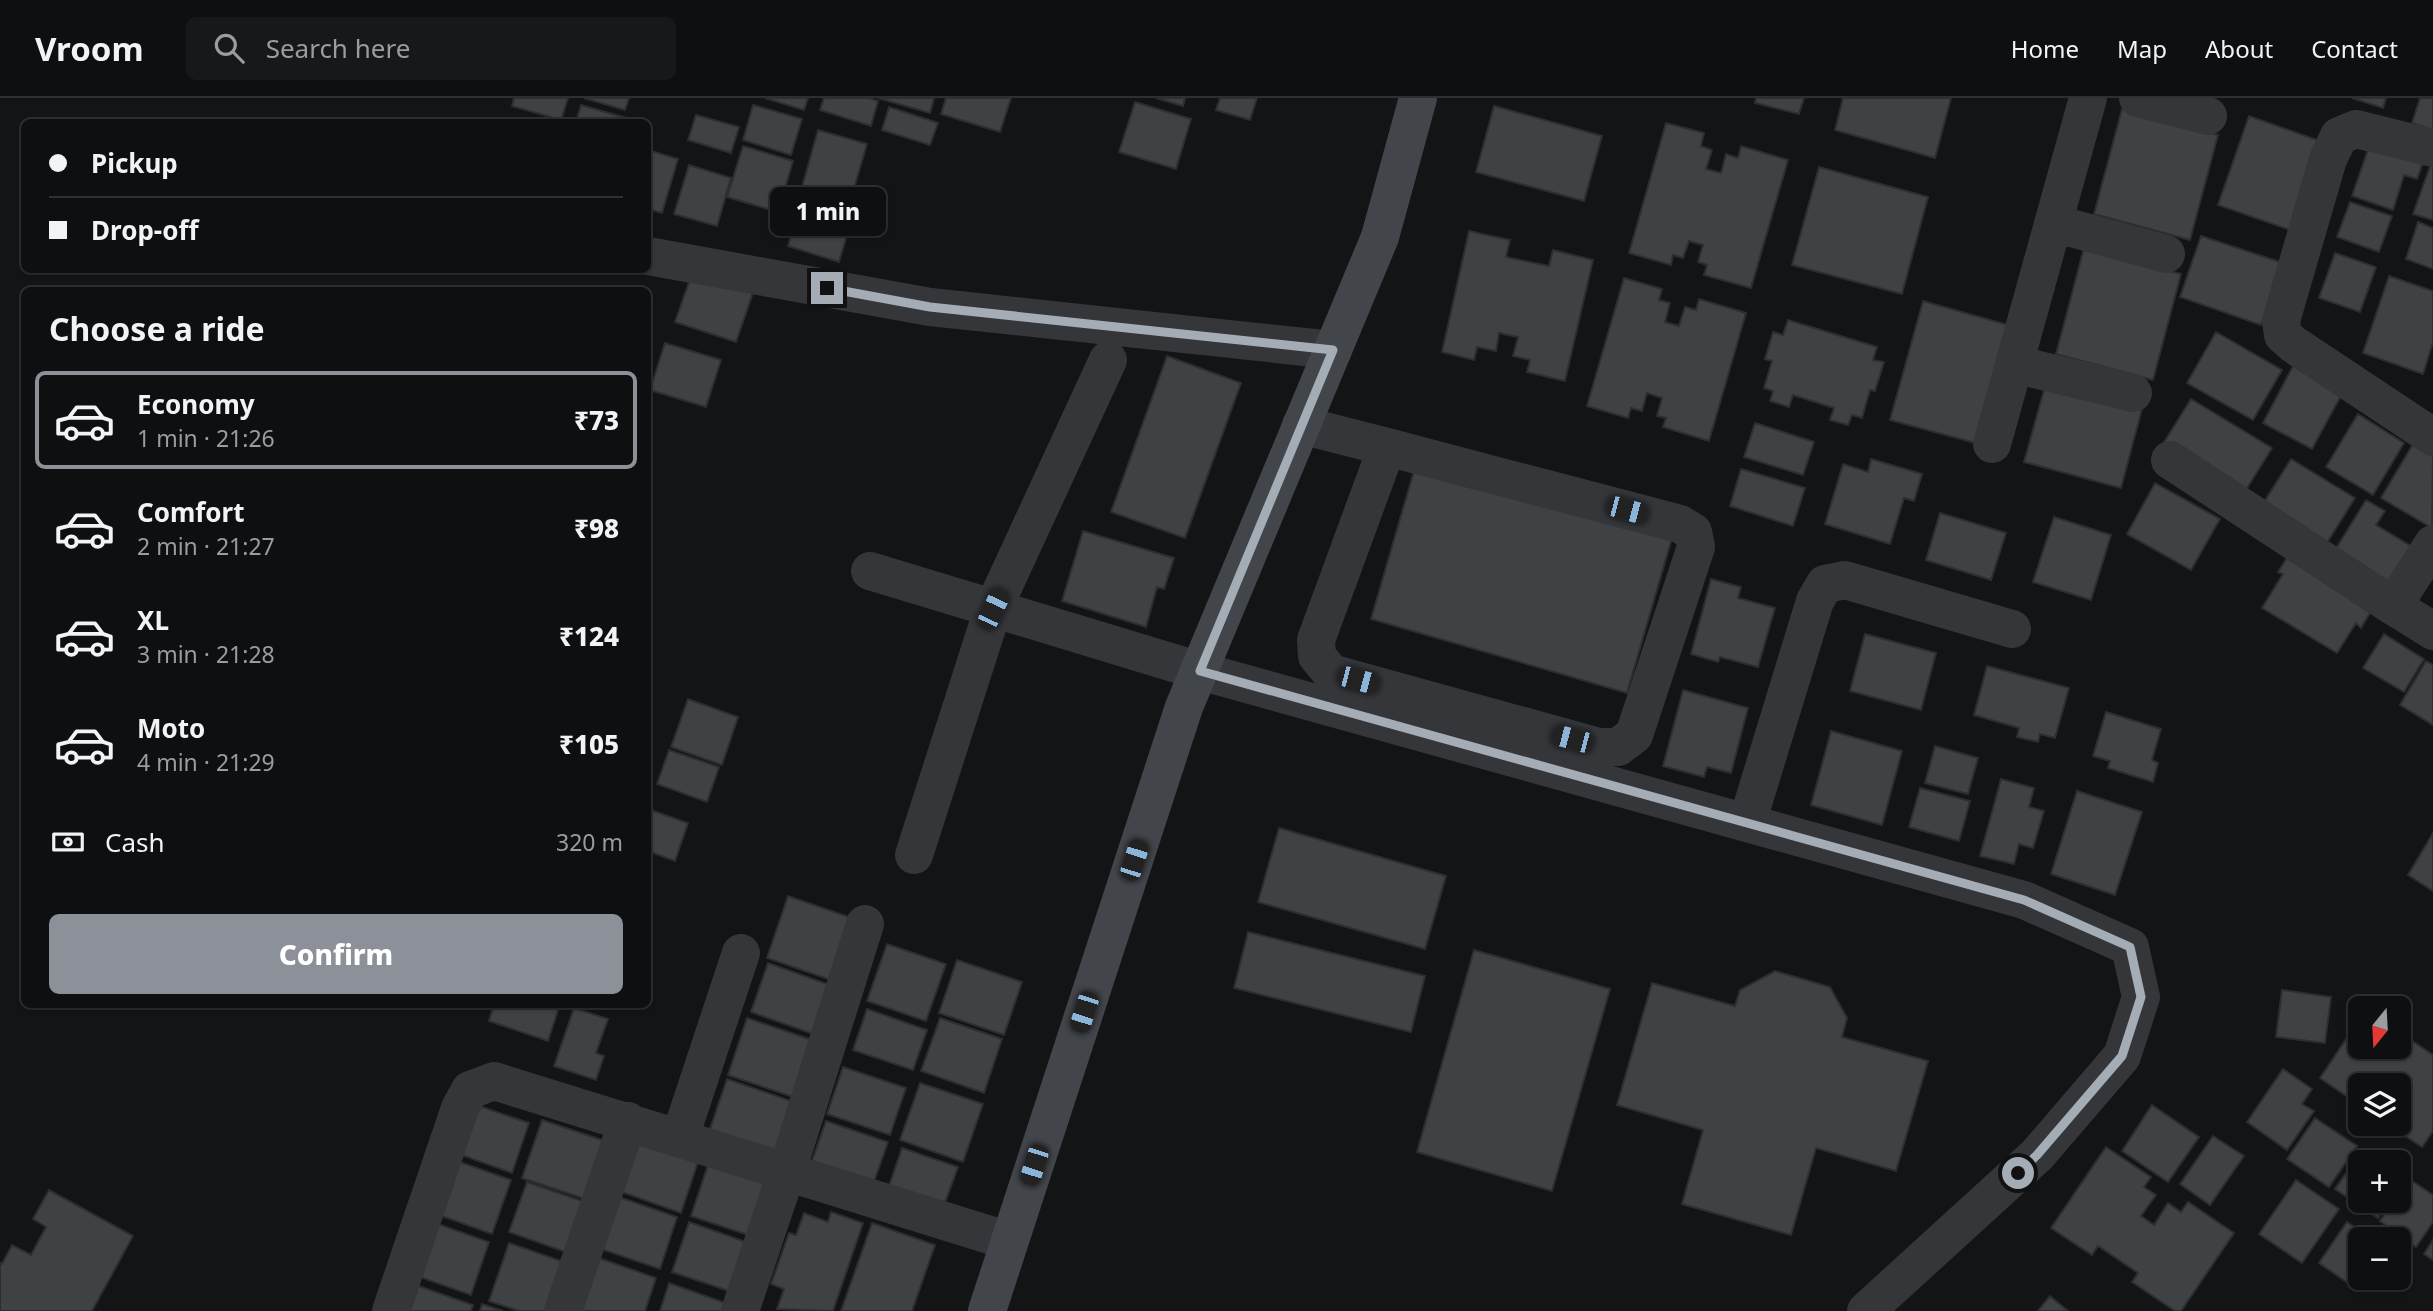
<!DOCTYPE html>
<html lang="en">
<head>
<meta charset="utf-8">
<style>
	:root { --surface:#0e0f10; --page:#171819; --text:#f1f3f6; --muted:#9b9c9f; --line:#2e2f30; --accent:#8c9099 }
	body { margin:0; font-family:"Noto Sans",sans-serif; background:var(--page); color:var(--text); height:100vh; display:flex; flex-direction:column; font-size:26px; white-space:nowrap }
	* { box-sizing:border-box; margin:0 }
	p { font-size:23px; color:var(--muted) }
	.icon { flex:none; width:38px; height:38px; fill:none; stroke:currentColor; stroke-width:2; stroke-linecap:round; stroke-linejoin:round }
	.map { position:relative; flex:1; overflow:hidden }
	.side { position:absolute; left:21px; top:189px; width:630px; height:721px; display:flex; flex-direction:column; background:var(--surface); border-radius:10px; box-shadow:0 2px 5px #0004,0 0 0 2px var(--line) }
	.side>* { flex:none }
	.hud { position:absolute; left:21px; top:21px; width:630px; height:154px; border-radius:10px; box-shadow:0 2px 5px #0004,0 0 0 2px var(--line); display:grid; align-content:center; height:154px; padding:0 28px; background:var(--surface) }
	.needle { width:46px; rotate:198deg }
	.tools { position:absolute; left:2348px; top:898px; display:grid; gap:14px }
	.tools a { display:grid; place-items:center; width:63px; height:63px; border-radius:10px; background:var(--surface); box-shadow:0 2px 5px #0004,0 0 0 2px var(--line); font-size:35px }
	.end { position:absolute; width:32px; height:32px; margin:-16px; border:9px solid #a4adb6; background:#111; box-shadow:0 0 0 4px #111 }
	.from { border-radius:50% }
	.bubble { position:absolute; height:49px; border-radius:10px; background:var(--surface); box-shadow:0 2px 5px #0004,0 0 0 2px var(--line); font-size:23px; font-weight:800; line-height:49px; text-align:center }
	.car { position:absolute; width:21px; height:42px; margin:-21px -10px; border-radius:9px; box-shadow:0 0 5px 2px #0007; background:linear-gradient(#222 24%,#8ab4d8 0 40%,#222 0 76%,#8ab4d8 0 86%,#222 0) }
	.hud b { display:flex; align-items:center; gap:24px; height:66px; font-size:26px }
	.hud b+b { border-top:2px solid var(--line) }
	.hud i { width:18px; height:18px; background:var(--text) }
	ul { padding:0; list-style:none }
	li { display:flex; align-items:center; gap:21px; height:98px; margin:0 14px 10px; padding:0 14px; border:4px solid transparent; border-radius:10px }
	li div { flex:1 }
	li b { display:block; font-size:26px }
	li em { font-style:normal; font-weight:800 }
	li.active { border-color:var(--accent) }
	li>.icon { width:63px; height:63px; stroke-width:1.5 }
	h2 { padding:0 28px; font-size:32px; line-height:84px }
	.pay { display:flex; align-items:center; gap:18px; height:77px; padding:0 28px; font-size:26px }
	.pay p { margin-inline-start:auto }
	.primary-button { display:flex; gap:14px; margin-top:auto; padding:14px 28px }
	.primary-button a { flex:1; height:80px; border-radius:10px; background:var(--accent); color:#fff; font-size:28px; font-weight:800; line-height:80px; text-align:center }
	header { display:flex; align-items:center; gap:42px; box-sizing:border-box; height:98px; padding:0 35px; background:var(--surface); border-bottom:2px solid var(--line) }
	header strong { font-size:33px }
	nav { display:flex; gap:38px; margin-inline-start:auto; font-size:24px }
	.search { width:490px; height:63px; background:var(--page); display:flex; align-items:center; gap:18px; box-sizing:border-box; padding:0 24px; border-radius:10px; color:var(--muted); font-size:26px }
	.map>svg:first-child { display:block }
	.building { fill:#3f4245; stroke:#2d2e31; stroke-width:2 }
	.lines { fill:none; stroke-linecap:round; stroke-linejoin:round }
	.street { stroke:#34363a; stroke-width:38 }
	.secondary { stroke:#42454a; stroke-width:38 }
	.route { stroke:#a4adb6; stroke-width:9 }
</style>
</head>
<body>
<header>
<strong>Vroom</strong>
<div class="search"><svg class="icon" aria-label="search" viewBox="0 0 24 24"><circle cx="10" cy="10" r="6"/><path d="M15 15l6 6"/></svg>Search here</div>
<nav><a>Home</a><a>Map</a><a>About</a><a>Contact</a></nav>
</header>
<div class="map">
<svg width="2433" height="1213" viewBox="0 0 2433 1213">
	<rect width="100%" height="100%" fill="#131415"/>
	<path class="building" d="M514,0H568L561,22L512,8Z
		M584,0H629L625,12Z
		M765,0H808L804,12Z
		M824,0H869L878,3L871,28L820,12Z
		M878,0H934L930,15Z
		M946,0H1011L1000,34L941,16Z
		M1156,0H1185L1183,8Z
		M1220,0H1257L1250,22L1216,12Z
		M1756,0H1804L1799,16L1755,5Z
		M1843,0H1951L1935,60L1835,32Z
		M2352,0H2386L2383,10Z
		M2420,0H2433V32L2412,25Z
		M1135,4L1191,21L1176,71L1119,54Z
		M581,7L633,22L632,24H576Z
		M753,7L802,21L791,57L743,42Z
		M1494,8L1602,38L1584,103L1476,74Z
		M889,9L938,25L930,47L882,32Z
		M2122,11L2218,37L2190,142L2094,116Z
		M696,17L739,29L731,55L688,42Z
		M2249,18L2320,43L2290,132L2218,107Z
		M1666,25L1704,35L1701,48L1712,52L1706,71L1721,75L1726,56L1738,60L1741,48L1788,62L1751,190L1704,177L1707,167L1698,164L1703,147L1689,143L1683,160L1673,157L1671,167L1629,155Z
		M818,32L867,46L850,104L802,89Z
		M2371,43L2424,62L2417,81L2404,77L2393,112L2352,98Z
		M743,48L793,63L778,114L727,99Z
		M648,52L678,61L662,115L648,111Z
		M2433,60V122L2413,116Z
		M689,67L731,80L717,128L674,116Z
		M1819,69L1928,99L1902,196L1792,167Z
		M804,94L855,110L839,164L788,148Z
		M2350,104L2392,118L2379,154L2337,139Z
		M2418,124L2433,130V171L2406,161Z
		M1469,133L1510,142L1506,159L1549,168L1553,152L1593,162L1565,283L1527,274L1530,262L1513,258L1518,239L1499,235L1496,253L1477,249L1474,262L1442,254Z
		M2201,138L2283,165L2261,227L2180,199Z
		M2084,150L2181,176L2153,282L2056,256Z
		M2335,155L2376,169L2360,214L2319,200Z
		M2389,178L2433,193V244L2423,276L2363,255Z
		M1624,180L1662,191L1659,202L1670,205L1665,224L1679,228L1685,209L1696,212L1699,201L1746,215L1709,343L1663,329L1666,320L1657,318L1662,300L1647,295L1642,313L1631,310L1628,320L1587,308Z
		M689,184L756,186L736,244L675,224Z
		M1923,203L2015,229L1983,347L1890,322Z
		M1788,222L1877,249L1873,262L1884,264L1875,293L1870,292L1862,320L1852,317L1848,327L1830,322L1834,310L1793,297L1789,309L1770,303L1773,293L1764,290L1772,263L1765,261L1773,234L1783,237Z
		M2216,234L2282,272L2253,322L2187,285Z
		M665,245L721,262L706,309L650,292Z
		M1167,258L1241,285L1185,440L1111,414Z
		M2293,268L2343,294L2312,351L2263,325Z
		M2046,285L2142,311L2121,390L2024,364Z
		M2191,301L2272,350L2239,403L2158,354Z
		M2358,316L2404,345L2373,397L2326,369Z
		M1755,325L1814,344L1803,377L1744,359Z
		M2413,346L2433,358L2432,430L2381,400Z
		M1871,361L1922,376L1914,403L1904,400L1890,446L1825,426L1843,366L1868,374Z
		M2291,361L2355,400L2325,448L2261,409Z
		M1416,366L1672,440L1627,595L1371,521Z
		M1741,371L1805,390L1793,428L1730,408Z
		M2155,385L2220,421L2191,472L2127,436Z
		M2366,402L2385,413L2376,427L2421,454L2385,489L2332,457Z
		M1940,415L2006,435L1991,482L1926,462Z
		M2054,419L2111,437L2091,502L2033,484Z
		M1083,433L1174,460L1164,491L1157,489L1146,529L1062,503Z
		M2288,458L2373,510L2361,530L2356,525L2337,555L2262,510L2283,476L2278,474Z
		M1711,481L1741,489L1738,500L1775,510L1758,569L1720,559L1718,564L1691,556Z
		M1865,536L1936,555L1921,612L1850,593Z
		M2384,536L2424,561L2404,594L2363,570Z
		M2426,563L2433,567V627L2400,607Z
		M1987,568L2069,590L2055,640L2040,636L2038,644L2017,639L2019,630L1974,617Z
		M1683,592L1748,610L1731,675L1707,669L1704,679L1663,668Z
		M688,601L738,619L722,667L671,649Z
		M2106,614L2161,631L2152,662L2158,665L2153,684L2108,670L2110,663L2093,658Z
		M1831,633L1902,653L1882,727L1811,707Z
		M1935,648L1978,660L1968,696L1925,685Z
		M669,652L719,669L707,704L657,686Z
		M2001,681L2034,690L2029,709L2044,713L2033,750L2019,746L2014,766L1980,758Z
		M1920,690L1970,703L1959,743L1909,729Z
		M2077,693L2142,714L2115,797L2051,776Z
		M648,711L688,725L675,763L648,753Z
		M1279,730L1446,778L1425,851L1258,804Z
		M2433,735V793L2408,777Z
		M788,798L852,820L831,882L767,860Z
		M1248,834L1425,878L1411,934L1234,890Z
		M887,846L946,866L926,923L867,903Z
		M1474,852L1610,891L1552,1093L1417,1054Z
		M957,862L1022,884L1004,937L939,915Z
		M768,865L830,887L813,936L751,914Z
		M1775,873L1830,889L1847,920L1842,939L1928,963L1896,1073L1816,1050L1791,1137L1682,1106L1703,1032L1617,1007L1652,885L1735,908L1740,892Z
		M2282,892L2331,899L2325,945L2276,939Z
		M494,906H560L548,943L489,923Z
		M574,910L608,921L596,955L604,958L596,982L554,968Z
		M867,911L927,932L913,972L853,952Z
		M2361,919V948H2399V934L2433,957V1033L2422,1049L2387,1026H2399V987H2361V1008L2320,980Z
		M747,920L812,942L793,999L728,977Z
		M940,920L1002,941L984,995L921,973Z
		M843,969L906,990L890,1037L827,1016Z
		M2283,971L2312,991L2302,1006L2314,1013L2287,1052L2247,1024Z
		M727,981L794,1004L775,1060L708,1037Z
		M920,985L983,1006L963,1064L900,1042Z
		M470,1005L529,1025L512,1075L453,1054Z
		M2152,1007L2199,1039L2168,1084L2122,1053Z
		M2315,1020L2357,1048L2329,1089L2287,1061Z
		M542,1022L608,1044L588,1102L522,1080Z
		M826,1023L888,1044L869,1098L807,1077Z
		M635,1036L700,1058L681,1115L616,1092Z
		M2213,1038L2244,1058L2210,1107L2180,1086Z
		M2106,1049L2151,1079L2144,1089L2156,1097L2141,1118L2154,1127L2168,1105L2181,1114L2188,1104L2234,1135L2181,1213H2175L2132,1184L2138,1175L2098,1148L2092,1157L2051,1130Z
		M902,1050L958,1069L942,1113L887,1094Z
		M2361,1054L2376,1064H2361V1102H2389L2378,1120L2335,1091Z
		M711,1058L774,1080L754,1139L691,1118Z
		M454,1062L511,1082L492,1136L436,1116Z
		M2409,1081L2433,1097V1124L2416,1149L2380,1123L2394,1102H2399V1095Z
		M2296,1082L2339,1111L2302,1165L2259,1136Z
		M527,1084L588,1105L571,1156L509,1134Z
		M49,1092L133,1138L92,1213H0V1165L2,1166L12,1147L31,1157L46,1129L33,1121Z
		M616,1098L677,1119L660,1171L598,1150Z
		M831,1114L863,1125L833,1213L777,1211L784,1191L771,1186L789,1135L796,1137L804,1115L828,1124Z
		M689,1124L749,1145L732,1194L672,1174Z
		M2347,1124L2372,1141H2361V1180H2367L2358,1192L2319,1165Z
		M435,1125L489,1144L471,1197L417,1178Z
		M872,1125L935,1147L912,1213H841Z
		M2433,1142V1162L2424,1156Z
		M509,1145L570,1166L554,1213H519L489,1203Z
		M593,1158L656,1180L645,1213H580Z
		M669,1185L734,1208L732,1213H660Z
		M413,1186L473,1207L471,1213H404Z
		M2050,1198L2068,1213H2038Z
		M482,1206L503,1213H480Z"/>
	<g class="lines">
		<path class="street" d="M2138,0L2208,18
			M2433,50L2356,31L2339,38L2328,61L2281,223L2283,237L2293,246L2433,339
			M2053,125L2166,156
			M648,158L930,209L1333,252
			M2014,266L2133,295
			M1301,327L1387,349L1680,426L1693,434L1696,449L1634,637L1618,649H1599L1331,575L1317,558L1316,542L1387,349
			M1992,346L2088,0
			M2170,362L2393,508L2433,446
			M870,473L1200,573L2024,802L2130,849L2141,899L2122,958L2037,1057L1866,1213
			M2393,508L2433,533
			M1747,725L1815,503L1825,486L1845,482L2012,531
			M914,757L993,511L1108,262
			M680,1039L741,855
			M391,1213L460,1010L470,992L494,983L1009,1143
			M563,1213L628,1023
			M740,1213L787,1073L865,826"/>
		<path class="secondary" d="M987,1213L1184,609L1380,139L1418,0"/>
	</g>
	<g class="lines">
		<path class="route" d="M827,190L930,209L1333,252L1200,573L2024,802L2130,849L2141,899L2122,958L2037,1057L2018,1075"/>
	</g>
</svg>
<div class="tools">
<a><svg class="needle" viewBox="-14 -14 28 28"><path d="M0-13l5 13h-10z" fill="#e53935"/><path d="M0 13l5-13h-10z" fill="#9b9c9f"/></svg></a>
<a><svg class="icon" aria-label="layers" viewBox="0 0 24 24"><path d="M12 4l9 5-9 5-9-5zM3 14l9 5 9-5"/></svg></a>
<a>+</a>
<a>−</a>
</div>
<i class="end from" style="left:2018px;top:1075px"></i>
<i class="end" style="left:827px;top:190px"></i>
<div class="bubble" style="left:770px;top:89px;width:116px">1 min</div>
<i class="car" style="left:1627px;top:412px;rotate:105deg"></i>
<i class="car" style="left:993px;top:511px;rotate:25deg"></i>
<i class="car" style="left:1358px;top:582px;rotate:105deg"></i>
<i class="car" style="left:1572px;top:641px;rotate:285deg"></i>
<i class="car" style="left:1134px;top:762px;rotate:18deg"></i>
<i class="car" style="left:1084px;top:914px;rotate:198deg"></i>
<i class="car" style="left:1034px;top:1067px;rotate:198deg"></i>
<div class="hud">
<b><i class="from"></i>Pickup</b>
<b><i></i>Drop-off</b>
</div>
<section class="side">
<h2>Choose a ride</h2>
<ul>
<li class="active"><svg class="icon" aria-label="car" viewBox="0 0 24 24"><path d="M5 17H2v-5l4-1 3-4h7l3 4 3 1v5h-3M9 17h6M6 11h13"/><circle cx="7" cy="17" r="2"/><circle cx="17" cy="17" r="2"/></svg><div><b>Economy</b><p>1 min · 21:26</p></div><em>₹73</em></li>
<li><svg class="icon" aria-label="car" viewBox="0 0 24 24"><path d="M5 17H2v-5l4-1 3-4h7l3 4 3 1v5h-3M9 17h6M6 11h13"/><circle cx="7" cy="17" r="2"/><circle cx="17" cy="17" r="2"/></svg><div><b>Comfort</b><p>2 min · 21:27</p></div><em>₹98</em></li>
<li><svg class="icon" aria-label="car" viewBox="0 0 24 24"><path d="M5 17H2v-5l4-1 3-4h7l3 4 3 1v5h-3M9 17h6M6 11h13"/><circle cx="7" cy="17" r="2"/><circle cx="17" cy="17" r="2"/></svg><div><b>XL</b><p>3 min · 21:28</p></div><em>₹124</em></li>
<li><svg class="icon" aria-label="car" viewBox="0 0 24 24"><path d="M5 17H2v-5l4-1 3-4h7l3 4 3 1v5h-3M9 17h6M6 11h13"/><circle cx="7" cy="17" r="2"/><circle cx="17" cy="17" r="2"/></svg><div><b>Moto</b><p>4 min · 21:29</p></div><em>₹105</em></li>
</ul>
<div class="pay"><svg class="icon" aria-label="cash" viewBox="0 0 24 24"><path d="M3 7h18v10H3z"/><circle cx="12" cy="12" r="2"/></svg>Cash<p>320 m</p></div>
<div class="primary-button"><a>Confirm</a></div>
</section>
</div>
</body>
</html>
